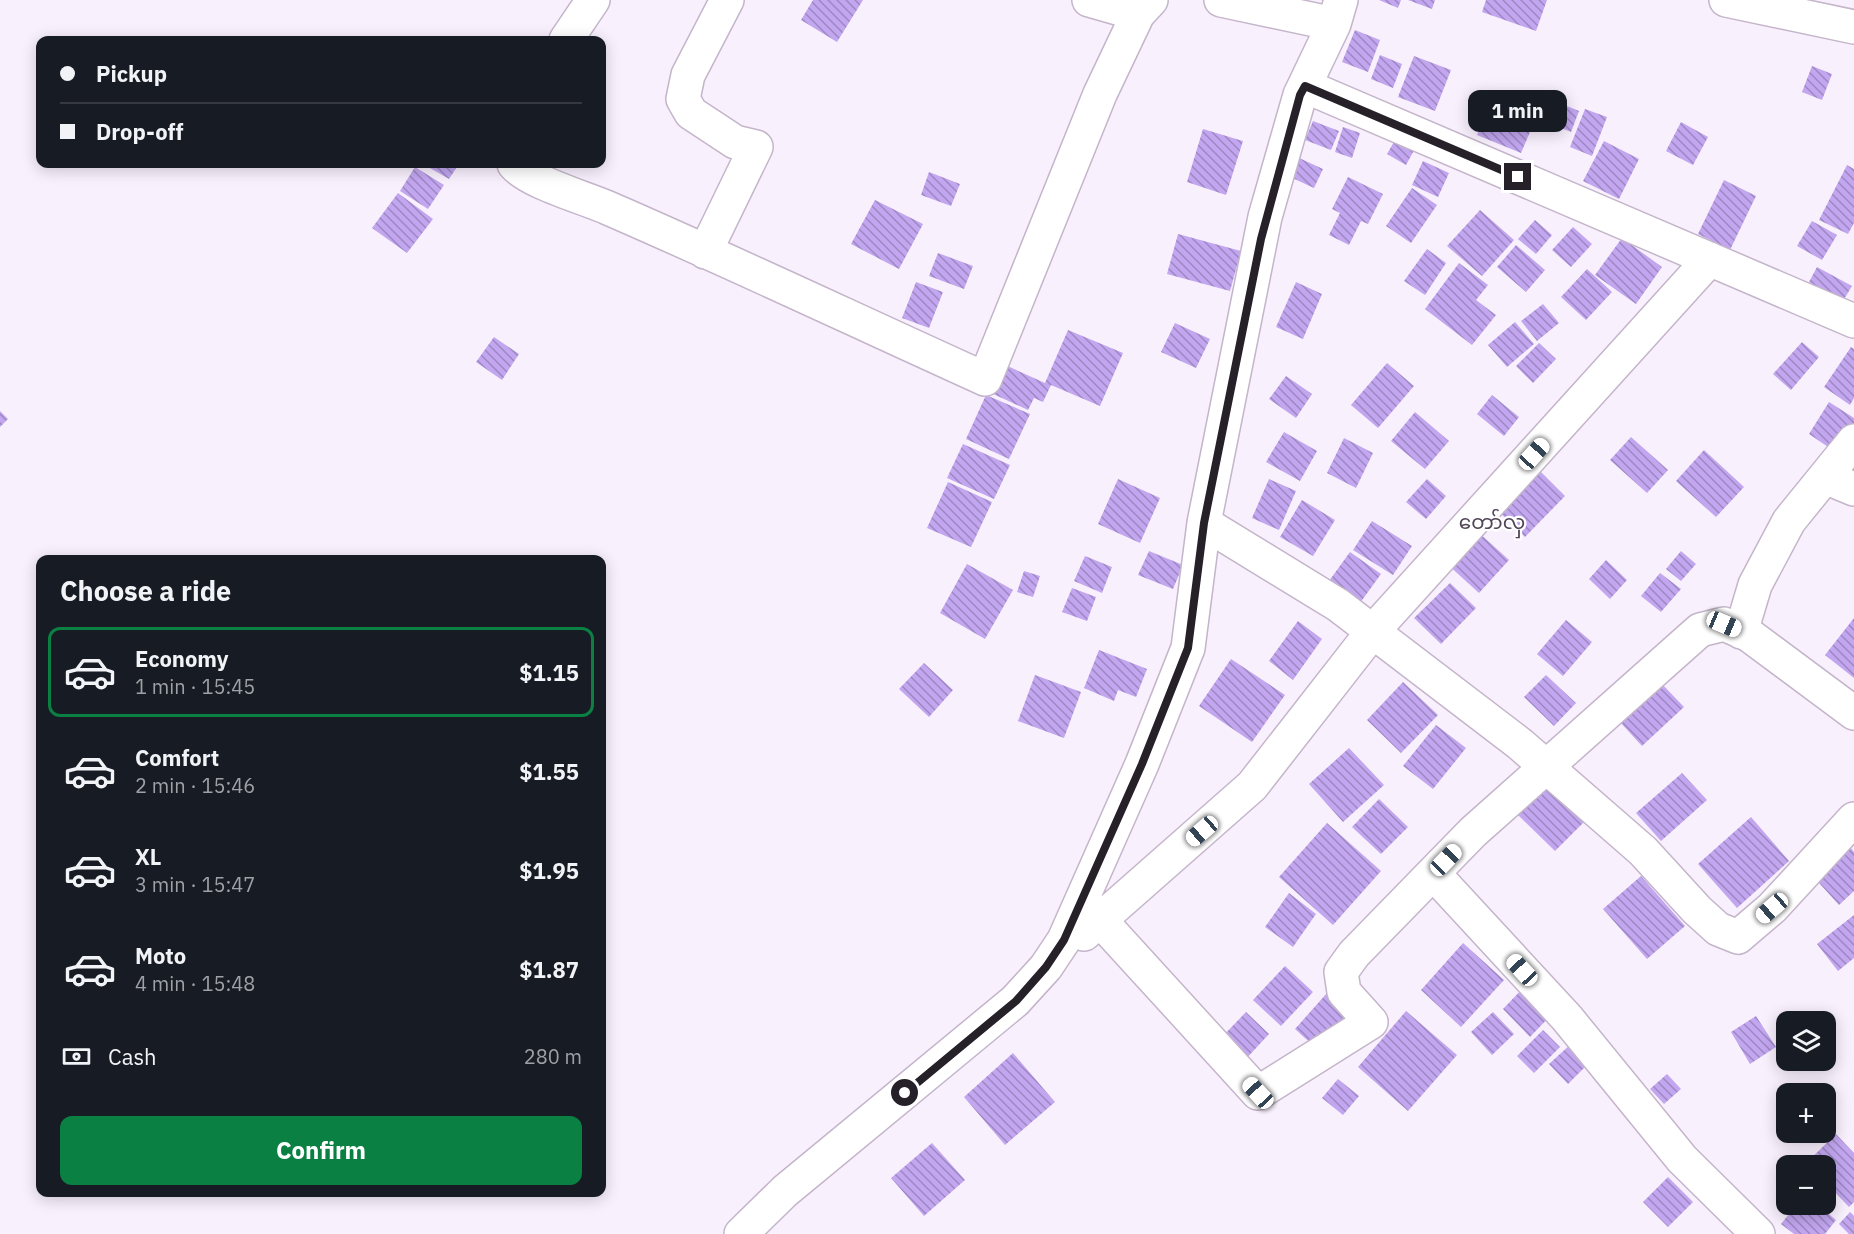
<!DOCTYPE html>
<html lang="en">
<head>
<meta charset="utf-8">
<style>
	:root { --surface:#171b24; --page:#242831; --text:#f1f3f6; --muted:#9ea1a6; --line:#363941; --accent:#0b8043 }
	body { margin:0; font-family:"IBM Plex Sans","Noto Sans Myanmar",sans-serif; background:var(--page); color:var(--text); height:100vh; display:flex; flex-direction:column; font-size:22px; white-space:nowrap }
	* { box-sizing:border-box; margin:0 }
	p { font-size:20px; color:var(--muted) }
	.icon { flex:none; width:33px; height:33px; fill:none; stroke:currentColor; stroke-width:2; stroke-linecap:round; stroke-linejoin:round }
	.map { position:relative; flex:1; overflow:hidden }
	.sheet { position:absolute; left:36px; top:555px; width:570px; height:642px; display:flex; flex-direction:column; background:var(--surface); border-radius:12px; box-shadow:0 3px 15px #0003 }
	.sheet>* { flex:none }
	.banner { position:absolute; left:36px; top:36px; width:570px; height:132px; border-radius:12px; box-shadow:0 3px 15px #0003; display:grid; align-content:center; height:132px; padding:0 24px; background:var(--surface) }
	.tools { position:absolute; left:1776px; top:1011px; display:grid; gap:12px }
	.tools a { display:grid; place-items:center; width:60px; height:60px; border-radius:12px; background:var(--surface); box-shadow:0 3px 15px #0003; font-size:30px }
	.end { position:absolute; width:27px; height:27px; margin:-14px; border:8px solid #262129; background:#fff; box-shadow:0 0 0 3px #fff }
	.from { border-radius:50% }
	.bubble { position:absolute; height:42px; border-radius:12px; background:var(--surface); box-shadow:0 3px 15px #0003; font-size:20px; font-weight:700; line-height:42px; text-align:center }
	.car { position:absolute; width:18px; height:36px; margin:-18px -9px; border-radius:8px; box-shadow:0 0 4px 2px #0007; background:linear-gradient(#fff 24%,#345 0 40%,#fff 0 76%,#345 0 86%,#fff 0) }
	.banner b { display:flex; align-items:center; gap:21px; height:57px; font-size:22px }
	.banner b+b { border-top:2px solid var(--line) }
	.banner i { width:15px; height:15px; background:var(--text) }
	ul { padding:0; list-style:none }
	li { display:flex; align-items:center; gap:18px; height:90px; margin:0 12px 9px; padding:0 12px; border:3px solid transparent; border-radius:12px }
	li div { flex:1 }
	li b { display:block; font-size:22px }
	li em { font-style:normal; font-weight:700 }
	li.on { border-color:var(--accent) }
	li>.icon { width:54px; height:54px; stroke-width:1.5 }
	h2 { padding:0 24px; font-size:27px; line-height:72px }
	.pay { display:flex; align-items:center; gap:15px; height:66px; padding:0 24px; font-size:22px }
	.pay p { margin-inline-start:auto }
	.primary-button { display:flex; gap:12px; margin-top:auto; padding:12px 24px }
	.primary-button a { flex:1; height:69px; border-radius:12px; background:var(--accent); color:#fff; font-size:24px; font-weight:700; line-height:69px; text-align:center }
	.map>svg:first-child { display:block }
	.building { fill:url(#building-back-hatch) }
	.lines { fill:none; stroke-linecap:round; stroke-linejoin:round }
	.street-casing { stroke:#c4b5ca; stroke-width:36 }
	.secondary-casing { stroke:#c4b5ca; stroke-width:36 }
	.street { stroke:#fff; stroke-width:33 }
	.secondary { stroke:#fff; stroke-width:33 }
	.route { stroke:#262129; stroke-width:8 }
	.labels { text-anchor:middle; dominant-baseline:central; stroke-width:4.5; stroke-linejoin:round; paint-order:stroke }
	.quarter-label { font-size:20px; fill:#514456; stroke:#fff }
</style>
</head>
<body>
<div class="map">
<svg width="1854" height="1234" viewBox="0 0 1854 1234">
	<defs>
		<pattern id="building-back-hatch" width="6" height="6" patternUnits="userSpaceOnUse" patternTransform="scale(1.5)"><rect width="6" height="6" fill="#c2a6f0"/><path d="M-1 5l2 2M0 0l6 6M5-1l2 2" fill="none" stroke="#9d87c2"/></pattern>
	</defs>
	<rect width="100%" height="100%" fill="#f9f0fd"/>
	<path class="building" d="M813,0H863L837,42L801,20Z
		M1379,0H1401L1398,8Z
		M1408,0H1435L1432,9Z
		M1486,0H1547L1536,31L1482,12Z
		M1355,30L1380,40L1368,72L1342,62Z
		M1380,55L1402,64L1393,88L1371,79Z
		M1414,56L1451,70L1435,111L1398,97Z
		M1812,66L1832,74L1822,100L1802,92Z
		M1494,95L1538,113L1521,153L1477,135Z
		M1550,99L1579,111L1571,132L1541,120Z
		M1585,109L1607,117L1592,156L1570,147Z
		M1313,121L1339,131L1331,150L1305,140Z
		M1681,122L1708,137L1693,165L1666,151Z
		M1343,127L1360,133L1352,158L1335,152Z
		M1203,129L1243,141L1226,195L1187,182Z
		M1399,133L1418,143L1406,165L1387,154Z
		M1604,141L1639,159L1619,199L1583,181Z
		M1297,157L1323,169L1314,188L1288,176Z
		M1423,161L1449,173L1438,197L1412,185Z
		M423,164H459L449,179Z
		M1847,165L1854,169V223L1848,234L1819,220Z
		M415,167L444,185L428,209L400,191Z
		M929,172L960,184L951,206L921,195Z
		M1348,177L1383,194L1368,224L1361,221L1349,245L1329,235L1340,213L1332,209Z
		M1724,180L1756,196L1730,250L1698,234Z
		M1412,188L1437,205L1411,243L1386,226Z
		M398,193L433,219L407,253L372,228Z
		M875,200L923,224L899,269L851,244Z
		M1480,210L1514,240L1482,276L1447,246Z
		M1535,220L1552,235L1536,254L1518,239Z
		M1812,221L1837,235L1822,260L1797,246Z
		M1573,227L1592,244L1571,267L1552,250Z
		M1178,234L1241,251L1230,291L1167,274Z
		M1622,238L1662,267L1636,304L1595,275Z
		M1516,245L1545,270L1526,292L1497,267Z
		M1427,249L1446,263L1425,295L1404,281Z
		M938,253L973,266L964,289L929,276Z
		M1459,263L1488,285L1476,300L1496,315L1472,345L1425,309Z
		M1817,267L1852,286L1843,301L1809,282Z
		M1587,269L1612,292L1586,320L1561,297Z
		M916,282L943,292L929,328L902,318Z
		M1296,282L1322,294L1303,339L1276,327Z
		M1543,304L1559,323L1537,341L1521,321Z
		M1515,322L1534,344L1507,367L1488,345Z
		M1175,323L1210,339L1196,368L1161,352Z
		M1068,330L1123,353L1100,406L1051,385L1043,402L1034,398L1028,410L989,392L1003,364L1045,383Z
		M494,337L519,354L502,380L476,362Z
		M1802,342L1819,357L1791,390L1773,374Z
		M1539,343L1556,359L1533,383L1516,366Z
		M1851,347L1854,349V398L1850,405L1824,387Z
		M1387,363L1414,386L1378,428L1351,405Z
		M1286,376L1312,394L1296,418L1269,399Z
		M986,395L1030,414L1009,459L966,439Z
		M1492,395L1519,417L1504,436L1477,414Z
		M1829,402L1854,418V426L1837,453L1809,434Z
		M0,411L8,419L0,427Z
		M1415,412L1449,441L1425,469L1391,441Z
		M1284,432L1317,451L1300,481L1266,462Z
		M1631,437L1668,470L1647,493L1610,460Z
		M1344,438L1373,453L1356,488L1327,473Z
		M963,444L1010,465L994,499L947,478Z
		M1704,450L1744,487L1716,517L1676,481Z
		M1537,468L1565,496L1525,537L1496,509Z
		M1118,479L1160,498L1140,543L1098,524Z
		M1269,479L1296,491L1279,530L1252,518Z
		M1427,479L1446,496L1426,519L1406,502Z
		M948,482L992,502L971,547L927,528Z
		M1302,500L1335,520L1313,556L1280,537Z
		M1372,521L1412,546L1393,575L1353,550Z
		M1476,530L1509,560L1479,593L1446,563Z
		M1149,551L1183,565L1173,589L1138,575Z
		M1681,551L1696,564L1681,581L1666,569Z
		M1350,552L1381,574L1360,603L1329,581Z
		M1085,556L1112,567L1102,593L1074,581Z
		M1606,560L1627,580L1610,599L1589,579Z
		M967,564L1013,590L985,639L940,613Z
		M1024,571L1040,576L1033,597L1017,592Z
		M1660,573L1681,589L1661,612L1641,596Z
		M1450,583L1476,608L1441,644L1414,618Z
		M1072,588L1096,597L1087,621L1062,612Z
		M1854,618V678L1825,655Z
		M1566,620L1592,642L1563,676L1537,654Z
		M1298,621L1322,639L1293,680L1269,661Z
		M1099,650L1147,669L1136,697L1118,690L1114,701L1084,688Z
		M1231,659L1285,695L1252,742L1199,706Z
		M924,663L953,690L929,717L899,689Z
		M1035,675L1081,692L1064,738L1018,721Z
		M1546,675L1576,703L1554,726L1524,697Z
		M1403,682L1438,715L1401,753L1367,720Z
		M1660,682L1684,707L1642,746L1619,721Z
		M1436,725L1466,748L1433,789L1403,766Z
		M1349,748L1384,785L1343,822L1309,784Z
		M1682,773L1707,800L1661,841L1636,813Z
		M1551,776L1591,815L1555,851L1515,812Z
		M1379,799L1408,827L1381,854L1352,827Z
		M1751,817L1789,861L1737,908L1698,864Z
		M1327,823L1381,871L1333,925L1279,877Z
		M1846,842L1854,852V891L1839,905L1811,874Z
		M1641,876L1685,926L1647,959L1603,909Z
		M1289,893L1316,914L1293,947L1265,927Z
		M1854,915V958L1838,971L1817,944Z
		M1463,943L1504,980L1461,1027L1421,990Z
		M1285,966L1313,992L1281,1026L1253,1000Z
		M1526,985L1554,1012L1530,1037L1503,1009Z
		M1327,993L1349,1012L1316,1048L1295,1029Z
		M1406,1011L1457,1055L1408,1111L1358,1067Z
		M1246,1012L1269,1034L1244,1061L1220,1039Z
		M1493,1012L1514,1034L1492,1055L1471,1032Z
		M1756,1016L1776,1047L1750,1064L1731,1032Z
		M1543,1030L1560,1047L1534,1073L1517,1056Z
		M1571,1044L1589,1063L1568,1084L1549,1064Z
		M1013,1053L1055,1102L1005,1145L964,1097Z
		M1667,1074L1681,1089L1664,1104L1650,1089Z
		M1338,1079L1359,1096L1343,1115L1322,1098Z
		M1836,1134L1854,1153V1202L1849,1207L1826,1183V1166H1808L1806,1163Z
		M932,1143L965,1180L924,1216L891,1178Z
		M1668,1177L1693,1202L1668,1227L1643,1202Z
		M1797,1204H1817L1836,1220L1825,1234H1794L1781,1224Z
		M1850,1212L1854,1216V1234H1849L1839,1224Z"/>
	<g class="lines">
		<defs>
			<path id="street" d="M1089,0L1138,14
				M1221,0L1334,24
				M566,40L593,0
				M1305,86L1854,321
				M514,164C528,182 586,198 608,208C735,263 859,322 985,379L1100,94L1138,14L1151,0
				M705,252L756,147L735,142L691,113L683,99L688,75L727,0
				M1825,477L1854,489
				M1204,523L1338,605L1520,744L1643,851L1697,910L1718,929L1738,937L1772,908L1854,819
				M1741,632L1755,585L1789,521L1854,441
				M1433,873L1567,1018L1682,1159L1758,1234
				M1100,920L1258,1093L1371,1022L1344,992L1341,972L1354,954L1473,832L1700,630L1724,624L1749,635L1854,713
				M1084,934L1252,786L1373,631L1710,259
				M741,1234L785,1191L1015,1001L1046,967L1064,940L1142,764L1188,648L1204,523L1265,217L1300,95L1334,24L1341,0"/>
			<path id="secondary" d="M1726,0L1854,27"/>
		</defs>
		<use href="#street" class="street-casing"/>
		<use href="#secondary" class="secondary-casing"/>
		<use href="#street" class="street"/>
		<use href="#secondary" class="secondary"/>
	</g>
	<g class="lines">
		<path class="route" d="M905,1093L1016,1001L1046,967L1064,940L1142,764L1188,648L1204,523L1261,239L1300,95L1305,86L1518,177"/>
	</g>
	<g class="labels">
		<g class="quarter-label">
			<text x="1492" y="521">တော်လှ</text>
		</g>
	</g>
</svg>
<div class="tools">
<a><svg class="icon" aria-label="layers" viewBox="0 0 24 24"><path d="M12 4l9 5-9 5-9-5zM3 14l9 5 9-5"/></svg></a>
<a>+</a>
<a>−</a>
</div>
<i class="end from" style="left:905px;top:1093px"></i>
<i class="end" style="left:1518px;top:177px"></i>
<div class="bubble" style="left:1468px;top:90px;width:99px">1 min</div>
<i class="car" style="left:1534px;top:454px;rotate:42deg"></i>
<i class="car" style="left:1724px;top:624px;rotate:113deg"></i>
<i class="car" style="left:1202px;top:831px;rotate:229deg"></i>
<i class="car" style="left:1446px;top:860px;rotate:44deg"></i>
<i class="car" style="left:1772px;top:908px;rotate:229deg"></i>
<i class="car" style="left:1522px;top:970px;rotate:317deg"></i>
<i class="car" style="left:1258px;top:1093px;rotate:317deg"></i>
<div class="banner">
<b><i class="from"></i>Pickup</b>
<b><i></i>Drop-off</b>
</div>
<section class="sheet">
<h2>Choose a ride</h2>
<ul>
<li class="on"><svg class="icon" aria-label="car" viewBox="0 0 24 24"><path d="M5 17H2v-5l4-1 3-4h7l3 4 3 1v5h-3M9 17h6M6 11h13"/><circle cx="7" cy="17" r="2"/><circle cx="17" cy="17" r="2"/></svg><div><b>Economy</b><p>1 min · 15:45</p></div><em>$1.15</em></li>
<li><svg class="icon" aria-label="car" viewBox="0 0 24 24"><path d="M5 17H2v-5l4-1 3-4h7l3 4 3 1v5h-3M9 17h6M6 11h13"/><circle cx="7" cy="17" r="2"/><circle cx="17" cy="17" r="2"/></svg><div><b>Comfort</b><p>2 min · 15:46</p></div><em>$1.55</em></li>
<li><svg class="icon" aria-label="car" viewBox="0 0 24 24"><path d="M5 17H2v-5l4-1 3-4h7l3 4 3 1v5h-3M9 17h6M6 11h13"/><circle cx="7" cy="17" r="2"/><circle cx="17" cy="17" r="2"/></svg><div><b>XL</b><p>3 min · 15:47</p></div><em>$1.95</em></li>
<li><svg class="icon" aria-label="car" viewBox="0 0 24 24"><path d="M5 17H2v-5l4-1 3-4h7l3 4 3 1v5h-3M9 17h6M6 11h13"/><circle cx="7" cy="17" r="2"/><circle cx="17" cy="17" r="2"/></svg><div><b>Moto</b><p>4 min · 15:48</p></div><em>$1.87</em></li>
</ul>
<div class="pay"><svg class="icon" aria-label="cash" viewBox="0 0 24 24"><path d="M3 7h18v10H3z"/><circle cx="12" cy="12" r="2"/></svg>Cash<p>280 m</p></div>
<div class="primary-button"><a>Confirm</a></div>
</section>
</div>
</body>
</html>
